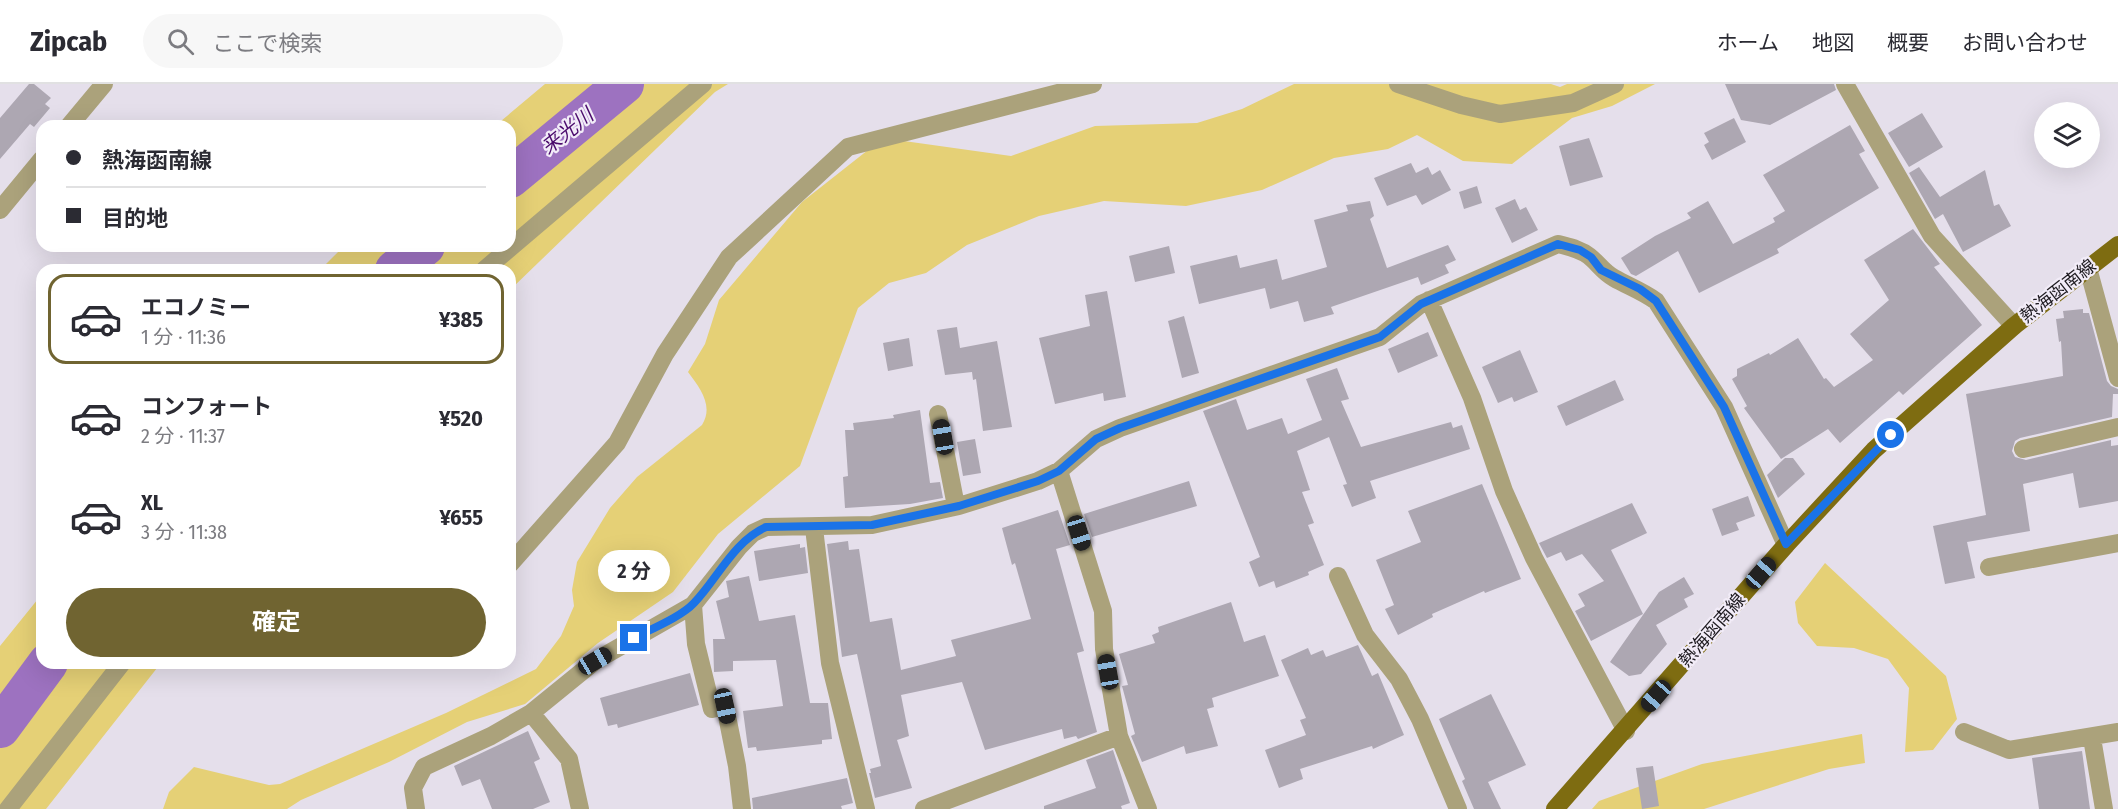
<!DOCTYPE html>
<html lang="ja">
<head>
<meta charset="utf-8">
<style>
	:root { --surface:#fff; --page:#f7f7f7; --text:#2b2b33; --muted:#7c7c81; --line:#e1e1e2; --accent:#706431 }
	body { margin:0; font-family:"Fira Sans Condensed","Noto Sans JP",sans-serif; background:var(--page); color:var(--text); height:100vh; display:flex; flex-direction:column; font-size:22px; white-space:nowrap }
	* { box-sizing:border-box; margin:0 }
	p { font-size:20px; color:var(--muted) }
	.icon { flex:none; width:33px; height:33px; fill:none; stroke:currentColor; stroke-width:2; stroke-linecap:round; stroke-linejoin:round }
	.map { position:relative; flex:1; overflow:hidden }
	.drawer { position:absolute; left:36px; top:180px; width:480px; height:405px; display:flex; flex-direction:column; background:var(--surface); border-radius:18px; box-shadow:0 6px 24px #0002 }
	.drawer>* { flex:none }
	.guide { position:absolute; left:36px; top:36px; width:480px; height:132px; border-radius:18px; box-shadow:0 6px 24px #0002; display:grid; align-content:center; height:132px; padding:0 30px; background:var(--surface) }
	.controls { position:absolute; left:2034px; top:18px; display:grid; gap:12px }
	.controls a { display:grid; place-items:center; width:66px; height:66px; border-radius:50%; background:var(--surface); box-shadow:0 6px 24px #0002; font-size:30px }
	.end { position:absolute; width:27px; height:27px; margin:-14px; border:8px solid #1a73e8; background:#fff; box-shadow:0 0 0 3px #fff }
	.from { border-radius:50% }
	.bubble { position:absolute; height:42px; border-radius:21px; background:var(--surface); box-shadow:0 6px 24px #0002; font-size:20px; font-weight:700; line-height:42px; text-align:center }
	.car { position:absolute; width:18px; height:36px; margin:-18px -9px; border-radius:8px; box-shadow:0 0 4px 2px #0007; background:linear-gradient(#222 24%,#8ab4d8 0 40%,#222 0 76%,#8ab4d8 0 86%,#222 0) }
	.guide b { display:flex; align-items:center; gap:21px; height:57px; font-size:22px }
	.guide b+b { border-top:2px solid var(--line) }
	.guide i { width:15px; height:15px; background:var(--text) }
	ul { padding:10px 0 0; list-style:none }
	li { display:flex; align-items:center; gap:18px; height:90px; margin:0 12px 9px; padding:0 18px; border:3px solid transparent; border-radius:18px }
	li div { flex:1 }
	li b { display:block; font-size:22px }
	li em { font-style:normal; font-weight:700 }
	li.on { border-color:var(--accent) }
	li>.icon { width:54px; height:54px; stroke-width:1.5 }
	.action { display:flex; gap:12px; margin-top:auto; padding:12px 30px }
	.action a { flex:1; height:69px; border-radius:36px; background:var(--accent); color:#fff; font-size:24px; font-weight:700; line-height:69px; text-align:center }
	header { display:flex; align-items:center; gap:36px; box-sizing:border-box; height:84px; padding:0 30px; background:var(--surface); border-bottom:2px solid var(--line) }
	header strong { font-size:28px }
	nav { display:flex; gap:33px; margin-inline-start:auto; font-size:21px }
	.search { width:420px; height:54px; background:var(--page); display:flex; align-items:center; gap:15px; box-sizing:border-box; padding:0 21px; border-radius:33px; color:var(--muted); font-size:22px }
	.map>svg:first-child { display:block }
	.green { fill:#e5d076 }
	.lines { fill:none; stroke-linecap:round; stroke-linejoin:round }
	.river { stroke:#9d72c0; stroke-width:40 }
	.building { fill:#ada7b2 }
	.minor { stroke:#aba27b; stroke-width:18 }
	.major { stroke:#7e6c11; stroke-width:18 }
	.route { stroke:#1a73e8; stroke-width:8 }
	.labels { text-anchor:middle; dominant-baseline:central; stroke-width:4.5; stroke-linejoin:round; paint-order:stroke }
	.street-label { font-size:18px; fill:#1d1a1f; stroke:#f2ecf8 }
	.water-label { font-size:20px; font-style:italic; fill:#49096b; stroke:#f2ecf8 }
</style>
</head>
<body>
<header>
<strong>Zipcab</strong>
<div class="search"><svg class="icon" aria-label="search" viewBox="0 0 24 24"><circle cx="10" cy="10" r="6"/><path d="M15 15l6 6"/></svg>ここで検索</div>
<nav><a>ホーム</a><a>地図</a><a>概要</a><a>お問い合わせ</a></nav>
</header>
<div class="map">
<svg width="2118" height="725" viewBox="0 0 2118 725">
	<rect width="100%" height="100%" fill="#e5dfeb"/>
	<path class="green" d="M545,0H728L715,8L510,206V186H320L344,162H510V42H495Z
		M1294,0H1551L1560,3L1567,0H1655L1612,22L1572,34L1512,80L1463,77L1417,51L1388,65L1334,74L1262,106L1186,122L1104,117L1039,132L967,161L926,189L889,199L858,224L800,382L718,450L673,508L598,559L525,620L467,638L389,678L301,716L287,725H163L169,708L194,683L269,701L280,700L446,629L536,585L561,552L574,522L572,506L577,478L610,424L637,393L702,341C714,322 700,304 688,288L705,260L719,216L802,118L868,66L904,57L1011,72L1095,42L1197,39L1242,25Z
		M1825,479L1946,592L1957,635L1933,666L1905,668L1909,604L1888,575L1854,564L1817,562L1798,539L1795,518Z
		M42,510V579H161L46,725H0V562Z
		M1862,650L1865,679L1829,685L1704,725H1592L1599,717L1702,680Z"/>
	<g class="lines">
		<path class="river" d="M510,94L624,0
			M395,186L425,162
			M0,644L48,579"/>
	</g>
	<path class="building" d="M29,0H34L51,14L45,20L50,24L34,43L30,40L0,75V34Z
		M1725,0H1834L1836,6L1770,41L1741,36Z
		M1922,29L1943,63L1909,83L1888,49Z
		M1734,34L1746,58L1712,76L1704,61L1709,58L1704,49Z
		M1850,41L1865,67L1859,70L1879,104L1777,165L1779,169L1699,209L1678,167L1636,192L1631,190L1621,174L1655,152L1691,134L1687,129L1708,117L1733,160L1775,138L1773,134L1785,127L1763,91Z
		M1589,54L1603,93L1570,102L1559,62Z
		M1411,79L1416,89L1428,83L1432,91L1440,86L1451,106L1422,121L1416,111L1387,122L1374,94Z
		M1919,83L1940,113L1985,86L1994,122L1999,120L2011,142L1963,168L1943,130L1935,135L1909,89Z
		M1477,102L1482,119L1464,125L1459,108Z
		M1515,115L1520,126L1526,123L1538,146L1512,159L1495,124Z
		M1370,117L1374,132L1370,135L1387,184L1448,161L1456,176L1445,181L1449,189L1421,201L1418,193L1331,223L1334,230L1304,238L1298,217L1270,225L1265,204L1199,220L1190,182L1237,171L1240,184L1277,175L1282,196L1327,183L1314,136L1348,127L1346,121Z
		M1913,145L1940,180L1934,183L1982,241L1903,311L1899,307L1840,359L1828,345L1781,375L1744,324L1747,322L1732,295L1737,292V285L1769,269L1770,271L1798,254L1824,295L1826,294L1834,303L1873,276L1850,250L1889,216L1864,176Z
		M1169,162L1175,189L1135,198L1129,172Z
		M1107,207L1126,313L1104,317L1103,309L1055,320L1039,254L1090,242L1085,211Z
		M2083,225V229H2089L2107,297L2111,302L2118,305V310H2113L2112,333L2020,354L2015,357L2012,367L2015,373L2026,376L2111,356V362L2118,361V417L2079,424L2073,389L2023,400L2030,447L1967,458L1975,494L1945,500L1933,442L1986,431L1966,310L2063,292L2061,257L2059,258L2056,235L2064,234L2063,227Z
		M1184,232L1199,289L1182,294L1168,237Z
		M957,243L960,264L997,257L1012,343L983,347L976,295L973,296L972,288L945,291L937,246Z
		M1428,248L1438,272L1398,289L1388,265Z
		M909,254L913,282L888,287L883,259Z
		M1520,266L1538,308L1514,318L1512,313L1498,319L1482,283Z
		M1337,284L1349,315L1341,317L1361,363L1451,338L1453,344L1462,341L1470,365L1370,397L1376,414L1352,423L1343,401L1347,400L1329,353L1297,367L1310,406L1302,408L1314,439L1308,441L1324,481L1308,488L1309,491L1276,504L1274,497L1259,503L1249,478L1260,473L1203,327L1236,315L1247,346L1282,334L1288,350L1322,336L1306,295Z
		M1615,296L1624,316L1566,342L1557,322Z
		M920,326L930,399L940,398L943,414L910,420L845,424L843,393L848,392L845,346H854L853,339L894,334L893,331Z
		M975,355L981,389L963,392L957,358Z
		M1785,374H1793L1805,390L1778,414L1767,391Z
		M1189,397L1197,422L1092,453L1084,430Z
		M1482,400L1521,495L1485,509L1484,507L1432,530L1433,533L1398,551L1385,525L1394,521L1376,476L1421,458L1408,427Z
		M1748,412L1755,432L1736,439L1739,446L1722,452L1712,425Z
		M1632,419L1647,449L1611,466L1643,530L1591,557L1575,527L1585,522L1578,510L1604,497L1582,470L1566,477L1561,468L1547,474L1539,459Z
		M1058,426L1070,461L1056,465L1084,567L1077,569L1097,648L1078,655L1076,652L1064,655L1062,645L985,666L962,598L901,611L909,652L897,656L912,704L875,714L869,689H871L870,685L881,682L857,570L842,573L827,460L848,457L849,466L859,465L870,538L892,534L901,586L956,572L951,556L1031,535L1015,479L1012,481L1002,444Z
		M800,460V464L805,463L808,489L759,497L754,467Z
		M749,492L759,537L795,531L810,619H828L832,655L822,656V660L757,667L756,663L748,664L743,627L783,622L776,576L733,577V587L714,588L713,555H725L716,517L729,513L726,497Z
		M1684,493L1694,510L1684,515L1688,523L1656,541L1667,560L1641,590L1629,592L1610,578L1659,508Z
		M1231,518L1244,558L1265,551L1279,592L1212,614L1214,623L1207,625L1218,662L1186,670L1184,662L1142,678L1131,652L1135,650L1122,602L1128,601L1119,570L1155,559L1152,551L1159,548L1158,543Z
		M1358,561L1372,592L1378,589L1404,651L1373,665L1372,662L1300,685L1303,695L1279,704L1265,666L1306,651L1300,636L1306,634L1281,576L1308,564L1311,571L1323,566L1326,573Z
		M690,589L699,621L618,644L617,640L608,642L600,614Z
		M1491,610L1526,681L1488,698L1501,725H1474L1462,697L1465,695L1439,635Z
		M528,647L540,675L534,678L550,718L533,725H492L480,695L462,702L454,682Z
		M1113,666L1130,719L1121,722L1122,725H1044V722L1096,704L1086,676Z
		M2082,667L2090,725H2039L2032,674Z
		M1653,682L1659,722L1642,725L1636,684Z
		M847,694L853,719L841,722L842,725H753L752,714Z"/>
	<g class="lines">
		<path class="minor" d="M1398,0L1461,21L1500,30L1573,19L1615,0
			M1845,0L1932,152L2014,242
			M69,42L104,0
			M0,126L42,75
			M2088,184L2118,294
			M484,186L703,0
			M1429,216L1472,314L1504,407L1534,474L1626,647
			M938,330L956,422
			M2023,365L2118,343
			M1059,387L1103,527L1104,565L1119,652L1148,725
			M814,444L830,579L866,725
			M510,480L617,359L665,270L729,173L848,63L1093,0
			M1989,483L2118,459
			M1338,492L1365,551L1399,595L1420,635L1458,725
			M693,521L696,560L712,625L725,622L737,682L742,725
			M531,629L569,675L580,725
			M1964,648L2009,666L2118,648
			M2092,654L2104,725
			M8,725L122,579
			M416,725L413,704L424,683L491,652L531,629L595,577L693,521L739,463L753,449L766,443L872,441L959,422L1038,397L1059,387L1096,355L1120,344L1380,253L1421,220L1558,160C1569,163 1580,165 1589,172C1598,179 1603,188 1614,194C1628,202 1642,207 1656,217L1724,323L1786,461
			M924,725L1119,652"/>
		<path class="major" d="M1555,725L1786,461L1874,366L2014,242L2118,161"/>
	</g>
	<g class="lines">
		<path class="route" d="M634,554C651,545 681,533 694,519C718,494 733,458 766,443L872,441L959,422L1038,397L1059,387L1096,355L1120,344L1380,253L1421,220L1558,160L1580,166L1591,173L1601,186L1640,205L1656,217L1724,323L1786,460L1891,351"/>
	</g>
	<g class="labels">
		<g class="street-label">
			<text transform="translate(2058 207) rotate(-38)">熱海函南線</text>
			<text transform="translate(1712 546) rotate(-49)">熱海函南線</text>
		</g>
		<g class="water-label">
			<text transform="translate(567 47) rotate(-39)">来光川</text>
		</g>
	</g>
</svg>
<div class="controls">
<a><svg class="icon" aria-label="layers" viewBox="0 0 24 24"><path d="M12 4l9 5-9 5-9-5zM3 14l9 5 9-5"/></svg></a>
</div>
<i class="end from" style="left:1891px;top:351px"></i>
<i class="end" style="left:634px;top:554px"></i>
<div class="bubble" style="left:598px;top:466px;width:72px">2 分</div>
<i class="car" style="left:943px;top:353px;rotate:350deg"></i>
<i class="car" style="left:1079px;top:449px;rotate:163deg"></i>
<i class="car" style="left:1761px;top:489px;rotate:41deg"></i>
<i class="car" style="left:595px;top:577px;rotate:60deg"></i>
<i class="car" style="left:1108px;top:588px;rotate:350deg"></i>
<i class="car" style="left:1656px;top:612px;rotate:221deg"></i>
<i class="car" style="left:725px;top:622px;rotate:168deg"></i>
<div class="guide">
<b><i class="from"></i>熱海函南線</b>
<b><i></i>目的地</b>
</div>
<section class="drawer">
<ul>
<li class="on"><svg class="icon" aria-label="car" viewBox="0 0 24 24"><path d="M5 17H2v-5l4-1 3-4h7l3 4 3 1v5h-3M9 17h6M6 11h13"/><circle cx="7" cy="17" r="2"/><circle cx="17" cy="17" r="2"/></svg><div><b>エコノミー</b><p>1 分 · 11:36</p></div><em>¥385</em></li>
<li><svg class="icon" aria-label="car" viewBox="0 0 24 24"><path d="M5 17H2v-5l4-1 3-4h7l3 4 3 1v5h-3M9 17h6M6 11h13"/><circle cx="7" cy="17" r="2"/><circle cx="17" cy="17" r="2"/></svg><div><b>コンフォート</b><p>2 分 · 11:37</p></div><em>¥520</em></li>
<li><svg class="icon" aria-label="car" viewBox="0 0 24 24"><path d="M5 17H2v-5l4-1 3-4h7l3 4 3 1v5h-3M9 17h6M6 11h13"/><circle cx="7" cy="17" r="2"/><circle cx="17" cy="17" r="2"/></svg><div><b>XL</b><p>3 分 · 11:38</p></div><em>¥655</em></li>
</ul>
<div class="action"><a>確定</a></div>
</section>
</div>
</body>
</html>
